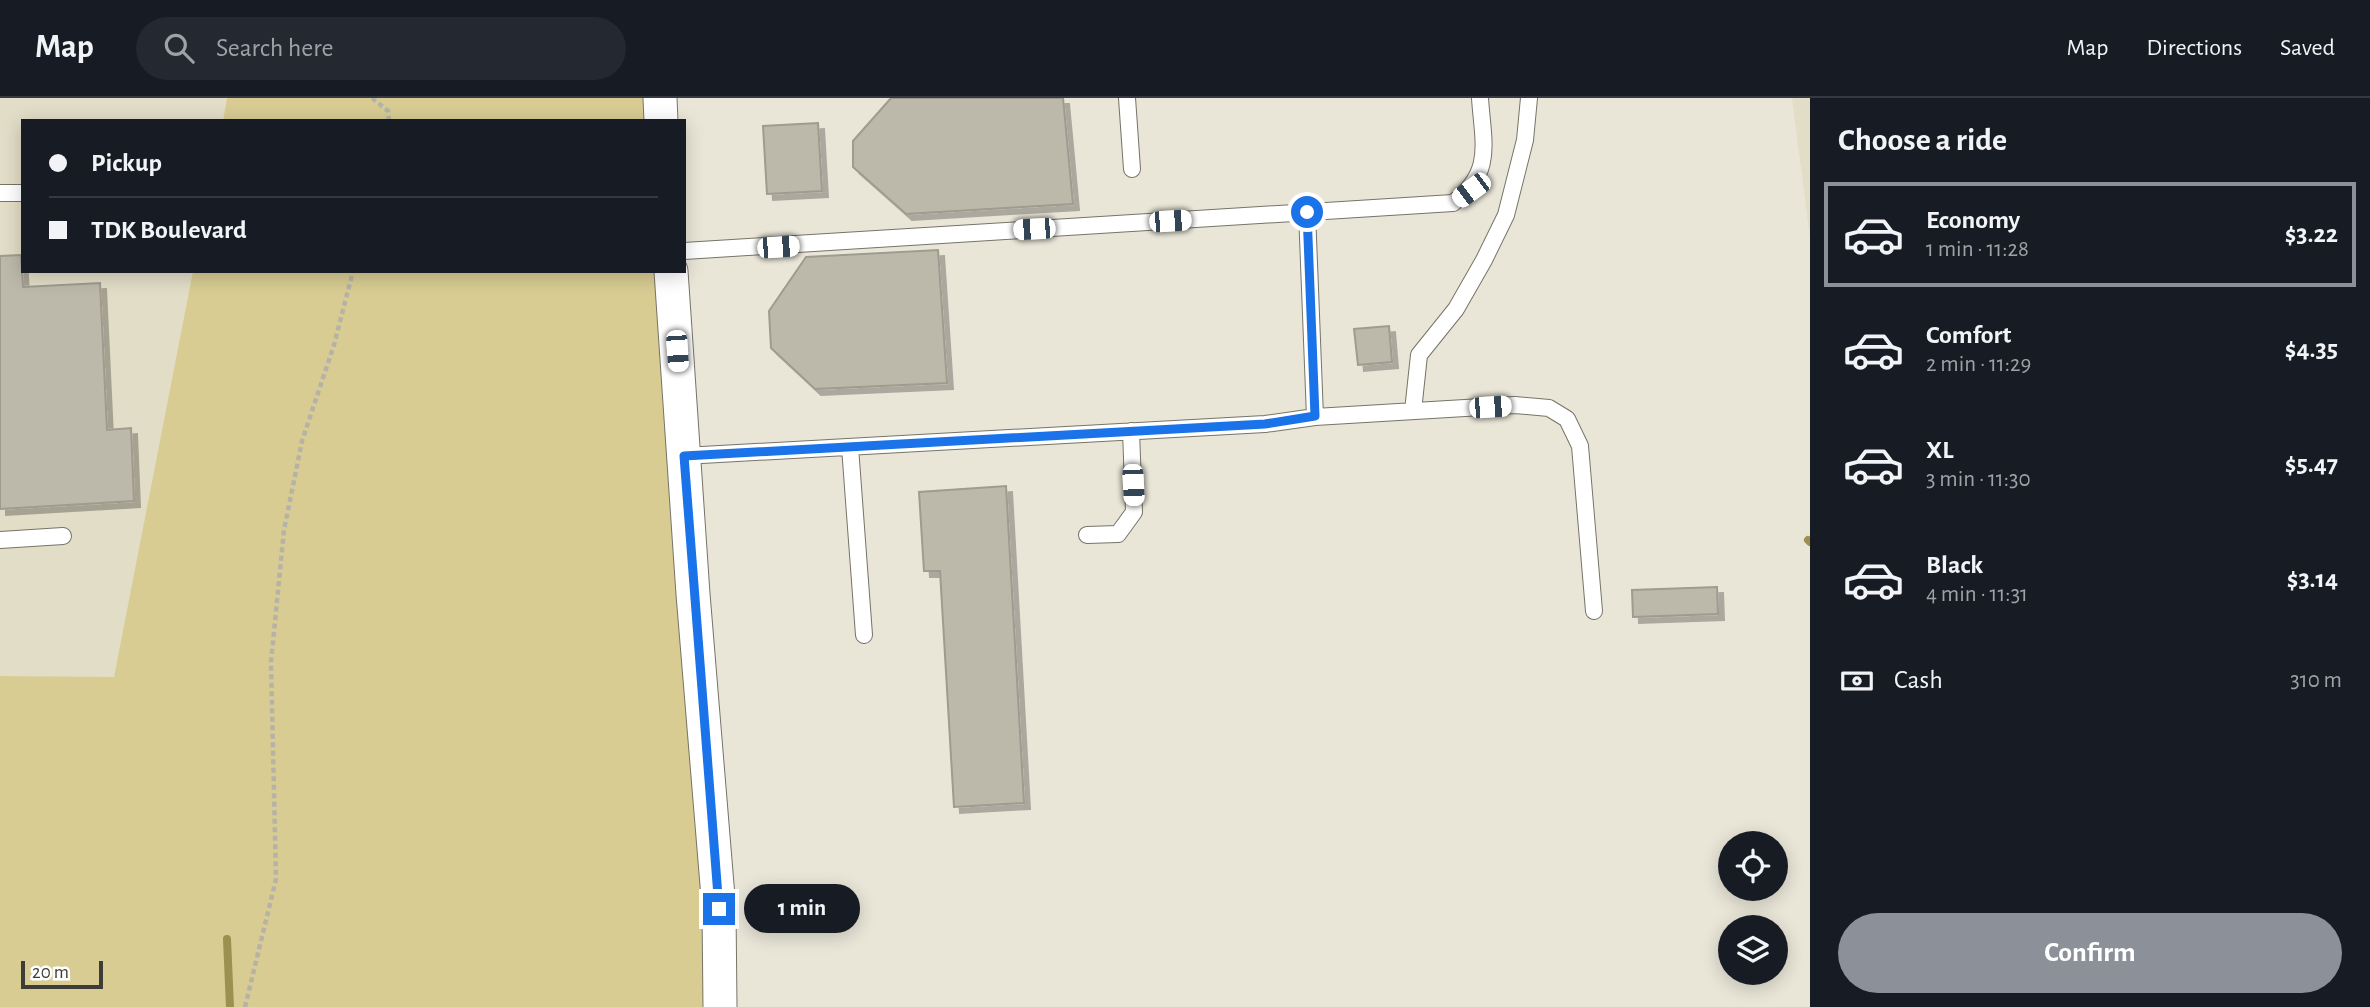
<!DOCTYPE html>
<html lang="en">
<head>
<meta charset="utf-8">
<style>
	:root { --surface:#171b24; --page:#242831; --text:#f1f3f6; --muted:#9ea1a6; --line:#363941; --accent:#8c9099 }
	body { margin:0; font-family:"Alegreya Sans",sans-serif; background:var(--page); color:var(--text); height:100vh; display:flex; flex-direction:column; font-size:26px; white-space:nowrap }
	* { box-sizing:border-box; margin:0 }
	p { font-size:23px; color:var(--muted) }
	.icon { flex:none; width:38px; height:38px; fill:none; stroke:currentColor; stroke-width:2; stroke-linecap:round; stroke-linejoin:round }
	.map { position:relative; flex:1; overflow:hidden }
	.sheet { display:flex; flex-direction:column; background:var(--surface); width:560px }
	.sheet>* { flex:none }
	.hud { position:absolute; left:21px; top:21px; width:665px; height:154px; border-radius:0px; box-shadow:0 4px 18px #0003; display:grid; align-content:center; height:154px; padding:0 28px; background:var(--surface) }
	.fabs { position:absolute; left:1718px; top:733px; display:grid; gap:14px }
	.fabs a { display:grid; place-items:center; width:70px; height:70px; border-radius:50%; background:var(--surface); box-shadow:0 4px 18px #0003; font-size:35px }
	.scale { position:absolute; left:21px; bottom:18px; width:82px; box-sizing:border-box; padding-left:7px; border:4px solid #3d3c36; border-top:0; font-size:19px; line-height:24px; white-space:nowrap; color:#3d3c36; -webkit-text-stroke:5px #fff; paint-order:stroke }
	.end { position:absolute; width:32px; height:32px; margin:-16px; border:9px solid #1a73e8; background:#fff; box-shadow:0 0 0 4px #fff }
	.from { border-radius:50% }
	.bubble { position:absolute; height:49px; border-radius:24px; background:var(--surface); box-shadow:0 4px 18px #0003; font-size:23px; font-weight:700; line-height:49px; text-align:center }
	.car { position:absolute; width:21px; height:42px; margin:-21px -10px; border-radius:9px; box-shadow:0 0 5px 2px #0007; background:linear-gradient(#fff 24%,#345 0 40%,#fff 0 76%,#345 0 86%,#fff 0) }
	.hud b { display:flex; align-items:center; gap:24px; height:66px; font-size:26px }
	.hud b+b { border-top:2px solid var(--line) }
	.hud i { width:18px; height:18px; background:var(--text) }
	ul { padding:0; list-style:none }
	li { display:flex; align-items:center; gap:21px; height:105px; margin:0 14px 10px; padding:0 14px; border:4px solid transparent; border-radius:0px }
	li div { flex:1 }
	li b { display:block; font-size:26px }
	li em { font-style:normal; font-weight:700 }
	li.active { border-color:var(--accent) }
	li>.icon { width:63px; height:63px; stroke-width:1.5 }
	h2 { padding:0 28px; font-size:32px; line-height:84px }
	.pay { display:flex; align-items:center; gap:18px; height:77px; padding:0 28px; font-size:26px }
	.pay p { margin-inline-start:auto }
	.action { display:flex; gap:14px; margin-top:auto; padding:14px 28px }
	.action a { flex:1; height:80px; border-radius:42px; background:var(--accent); color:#fff; font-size:28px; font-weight:700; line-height:80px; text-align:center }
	header { display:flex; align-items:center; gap:42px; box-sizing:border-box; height:98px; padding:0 35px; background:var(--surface); border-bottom:2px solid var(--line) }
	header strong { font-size:33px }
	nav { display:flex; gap:38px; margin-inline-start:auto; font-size:24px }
	.search { width:490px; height:63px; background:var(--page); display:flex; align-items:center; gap:18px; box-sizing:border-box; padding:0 24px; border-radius:38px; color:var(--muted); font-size:26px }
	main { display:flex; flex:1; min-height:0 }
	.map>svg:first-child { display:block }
	.built { fill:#e2ddc7 }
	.green { fill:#d8cc93 }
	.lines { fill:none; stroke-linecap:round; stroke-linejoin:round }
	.stream { stroke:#9d8f50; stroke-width:8 }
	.building { fill:#bcb9ab; stroke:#9e9c8e; stroke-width:2; filter:url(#shadow) }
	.lane-casing { stroke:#767467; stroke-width:18 }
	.street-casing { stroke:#767467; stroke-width:35 }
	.path { stroke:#b5b3a7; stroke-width:4.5; stroke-dasharray:5 3.5; stroke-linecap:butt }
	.lane { stroke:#fff; stroke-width:16 }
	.street { stroke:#fff; stroke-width:33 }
	.route { stroke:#1a73e8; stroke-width:9 }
</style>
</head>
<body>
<header>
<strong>Map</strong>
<div class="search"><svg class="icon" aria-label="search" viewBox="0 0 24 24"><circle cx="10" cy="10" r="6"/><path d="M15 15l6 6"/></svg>Search here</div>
<nav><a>Map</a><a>Directions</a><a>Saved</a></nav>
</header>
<main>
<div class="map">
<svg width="1810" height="909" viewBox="0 0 1810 909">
	<defs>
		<filter id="shadow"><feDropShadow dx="6" dy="6" stdDeviation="0" flood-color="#0004"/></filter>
	</defs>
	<rect width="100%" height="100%" fill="#e9e6d8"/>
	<path class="built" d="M0,0H227L223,23H23V173H193L114,580L0,578Z
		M1792,0H1810V140Z"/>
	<path class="green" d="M227,0H644L647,23H223Z
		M193,173H663L710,909H0V578L114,579Z"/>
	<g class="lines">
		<path class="stream" d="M1808,442L1810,444
			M227,841L230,909"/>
	</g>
	<path class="building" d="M891,0H1063L1073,106L906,116L853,69V43Z
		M818,25L822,93L767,96L763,28Z
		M938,152L947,285L815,291L771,250L769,213L806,159Z
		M21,157L23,189L100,185L107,332L131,330L134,403L0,411V158Z
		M1389,228L1392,264L1358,267L1354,231Z
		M1006,388L1024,705L954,709L940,473H924L919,394Z
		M1717,489L1718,516L1633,519L1632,492Z"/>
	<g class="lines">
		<defs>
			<path id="lane" d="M1127,0L1132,71
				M0,95H23
				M684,153L1453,105C1494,74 1483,46 1480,0
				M1413,313L1419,257L1456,211L1484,162L1506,117L1525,42L1529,0
				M1315,319L1515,307L1549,310L1567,321L1580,348L1594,513
				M850,349L864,537
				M684,358L1265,326L1315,319L1307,114
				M1087,437L1118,436L1134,414L1131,333
				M0,442L63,438"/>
			<path id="street" d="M660,0L661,23
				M671,173L693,496L719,811L720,909"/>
		</defs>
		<use href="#lane" class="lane-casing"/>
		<use href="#street" class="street-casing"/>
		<path class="path" d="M372,0L388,13L389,23
			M245,909L276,781L271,564L284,432L302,343L334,247L353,173"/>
		<use href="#lane" class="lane"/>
		<use href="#street" class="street"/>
	</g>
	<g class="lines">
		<path class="route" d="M719,811L684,358L1265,326L1315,318L1307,114"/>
	</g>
</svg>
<div class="fabs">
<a><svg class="icon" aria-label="locate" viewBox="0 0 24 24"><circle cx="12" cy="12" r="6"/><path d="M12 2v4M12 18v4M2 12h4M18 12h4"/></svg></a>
<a><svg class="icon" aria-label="layers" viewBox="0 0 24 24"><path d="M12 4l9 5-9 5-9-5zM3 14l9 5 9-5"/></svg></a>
</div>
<div class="scale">20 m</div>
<i class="end from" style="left:1307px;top:114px"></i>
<i class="end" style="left:719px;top:811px"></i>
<div class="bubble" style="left:744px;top:786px;width:116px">1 min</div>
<i class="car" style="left:1471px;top:92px;rotate:233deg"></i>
<i class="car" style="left:1170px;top:123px;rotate:86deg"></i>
<i class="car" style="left:1034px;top:131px;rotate:267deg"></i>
<i class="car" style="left:778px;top:149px;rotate:86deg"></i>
<i class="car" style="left:677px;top:253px;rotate:176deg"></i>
<i class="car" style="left:1490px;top:309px;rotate:86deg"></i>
<i class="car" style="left:1133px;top:387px;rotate:177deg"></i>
<div class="hud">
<b><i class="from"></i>Pickup</b>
<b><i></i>TDK Boulevard</b>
</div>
</div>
<section class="sheet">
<h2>Choose a ride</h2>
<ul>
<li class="active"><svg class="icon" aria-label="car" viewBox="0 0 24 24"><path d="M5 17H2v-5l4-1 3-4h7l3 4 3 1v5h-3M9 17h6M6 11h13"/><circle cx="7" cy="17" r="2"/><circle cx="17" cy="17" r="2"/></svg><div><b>Economy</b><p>1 min · 11:28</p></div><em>$3.22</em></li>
<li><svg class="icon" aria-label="car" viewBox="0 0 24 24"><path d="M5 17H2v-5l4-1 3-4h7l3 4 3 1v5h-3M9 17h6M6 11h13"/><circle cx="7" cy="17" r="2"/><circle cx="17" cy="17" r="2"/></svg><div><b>Comfort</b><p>2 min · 11:29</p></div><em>$4.35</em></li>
<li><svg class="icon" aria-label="car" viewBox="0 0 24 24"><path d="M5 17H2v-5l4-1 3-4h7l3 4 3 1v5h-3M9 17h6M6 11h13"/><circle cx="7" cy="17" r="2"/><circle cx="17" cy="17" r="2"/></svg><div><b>XL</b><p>3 min · 11:30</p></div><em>$5.47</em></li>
<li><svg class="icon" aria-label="car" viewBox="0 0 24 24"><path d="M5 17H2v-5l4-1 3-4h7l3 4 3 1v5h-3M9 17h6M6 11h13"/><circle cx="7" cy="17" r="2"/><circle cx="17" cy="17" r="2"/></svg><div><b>Black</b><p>4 min · 11:31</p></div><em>$3.14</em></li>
</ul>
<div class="pay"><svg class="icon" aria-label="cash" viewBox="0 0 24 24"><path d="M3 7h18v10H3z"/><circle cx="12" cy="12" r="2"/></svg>Cash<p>310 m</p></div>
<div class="action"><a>Confirm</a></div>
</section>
</main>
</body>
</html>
